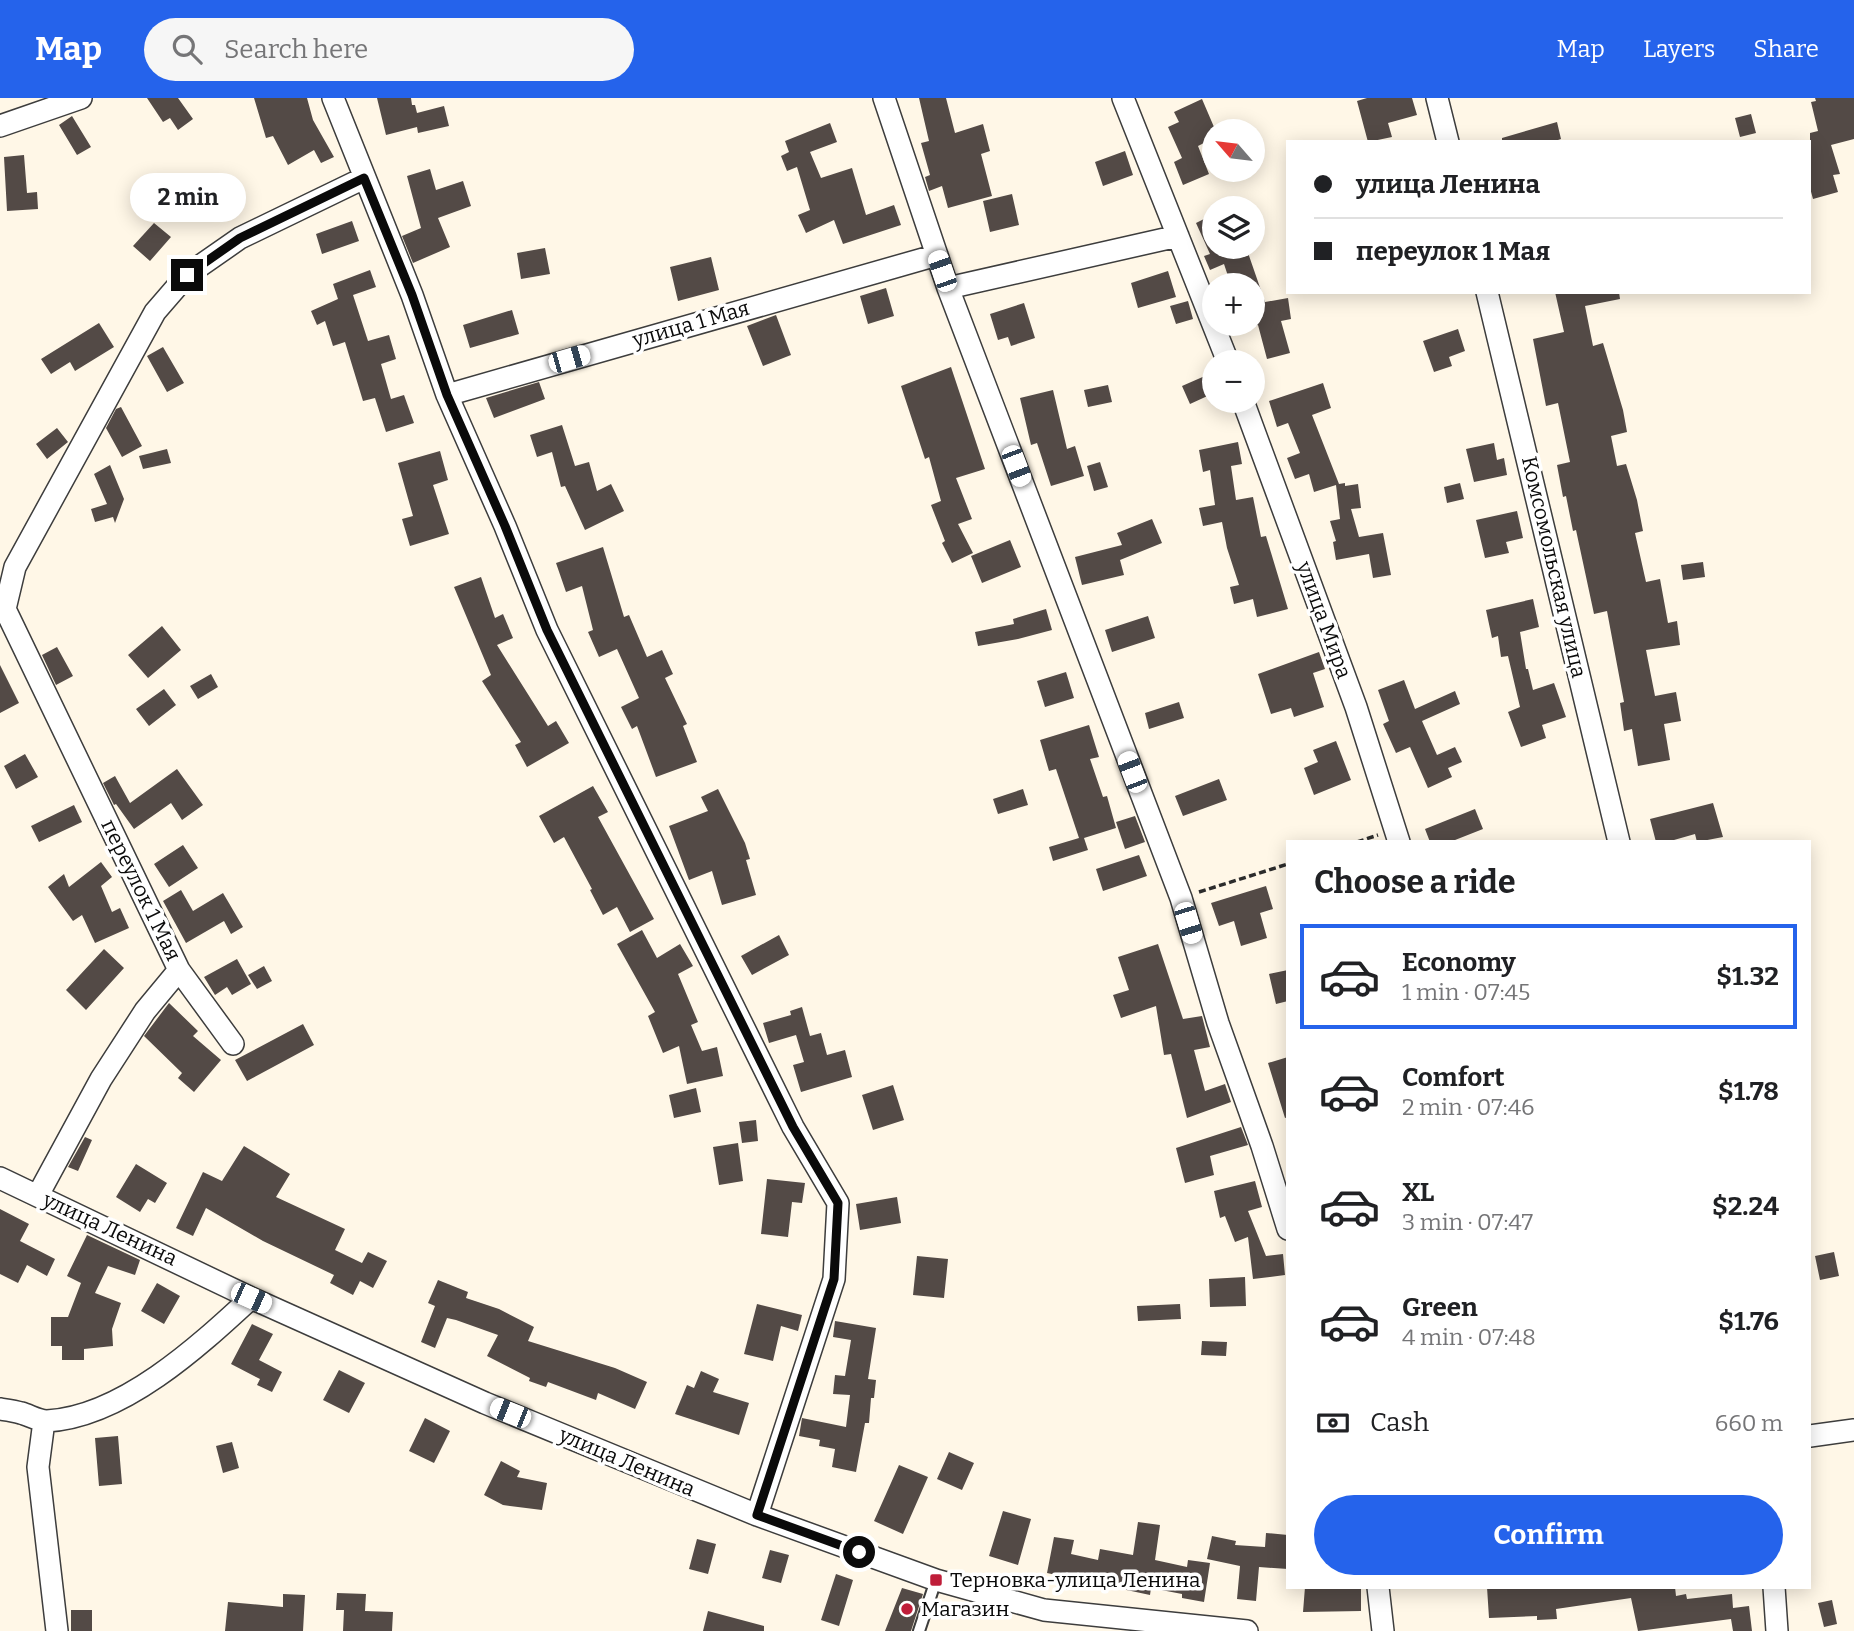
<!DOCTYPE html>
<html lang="en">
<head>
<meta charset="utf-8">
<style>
	:root { --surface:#fff; --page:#f6f6f6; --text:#202124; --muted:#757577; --line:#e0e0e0; --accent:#2563eb }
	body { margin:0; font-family:Bitter,serif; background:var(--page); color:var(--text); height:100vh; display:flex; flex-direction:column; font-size:26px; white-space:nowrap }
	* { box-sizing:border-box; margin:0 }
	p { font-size:23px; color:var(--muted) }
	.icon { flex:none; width:38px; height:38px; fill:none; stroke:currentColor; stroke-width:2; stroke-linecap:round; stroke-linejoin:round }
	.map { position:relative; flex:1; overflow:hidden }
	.details { position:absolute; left:1286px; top:742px; width:525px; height:749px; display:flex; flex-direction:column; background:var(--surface); border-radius:0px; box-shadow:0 4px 18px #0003 }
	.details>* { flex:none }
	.top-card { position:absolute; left:1286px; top:42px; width:525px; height:154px; border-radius:0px; box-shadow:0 4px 18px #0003; display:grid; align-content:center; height:154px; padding:0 28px; background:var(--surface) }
	.needle { width:46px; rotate:298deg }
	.buttons { position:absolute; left:1202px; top:21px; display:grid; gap:14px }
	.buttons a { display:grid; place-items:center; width:63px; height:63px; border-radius:50%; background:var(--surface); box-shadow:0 4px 18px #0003; font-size:35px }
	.end { position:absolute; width:32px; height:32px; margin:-16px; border:9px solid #0a0a0a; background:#fff; box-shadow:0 0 0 4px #fff }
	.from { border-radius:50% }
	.bubble { position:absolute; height:49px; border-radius:24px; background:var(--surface); box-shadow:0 4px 18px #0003; font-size:23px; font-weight:700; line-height:49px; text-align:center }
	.car { position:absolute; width:21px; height:42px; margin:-21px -10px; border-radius:9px; box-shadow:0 0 5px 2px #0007; background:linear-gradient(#fff 24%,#345 0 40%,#fff 0 76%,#345 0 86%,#fff 0) }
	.top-card b { display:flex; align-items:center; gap:24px; height:66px; font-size:26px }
	.top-card b+b { border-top:2px solid var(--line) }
	.top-card i { width:18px; height:18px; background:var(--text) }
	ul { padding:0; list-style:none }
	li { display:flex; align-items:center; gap:21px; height:105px; margin:0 14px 10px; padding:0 14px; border:4px solid transparent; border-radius:0px }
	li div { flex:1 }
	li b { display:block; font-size:26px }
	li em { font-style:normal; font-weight:700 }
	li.on { border-color:var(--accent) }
	li>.icon { width:63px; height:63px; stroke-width:1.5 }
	h2 { padding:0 28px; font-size:32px; line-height:84px }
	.pay { display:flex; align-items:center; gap:18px; height:77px; padding:0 28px; font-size:26px }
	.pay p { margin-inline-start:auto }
	.cta { display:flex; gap:14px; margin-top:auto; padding:14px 28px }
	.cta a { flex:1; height:80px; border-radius:42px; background:var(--accent); color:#fff; font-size:28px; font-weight:700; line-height:80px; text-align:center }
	header { display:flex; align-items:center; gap:42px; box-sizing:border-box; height:98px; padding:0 35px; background:var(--accent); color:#fff }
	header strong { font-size:33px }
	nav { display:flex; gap:38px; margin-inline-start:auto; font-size:24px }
	.search { width:490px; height:63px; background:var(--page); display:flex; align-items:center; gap:18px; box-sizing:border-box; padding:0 24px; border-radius:38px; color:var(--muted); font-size:26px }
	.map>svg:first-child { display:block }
	.building { fill:#534a46 }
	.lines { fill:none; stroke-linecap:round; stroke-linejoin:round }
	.service-casing { stroke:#3d3d3d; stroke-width:14 }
	.minor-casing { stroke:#3d3d3d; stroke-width:24 }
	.path { stroke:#2c2c2c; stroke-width:3.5; stroke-dasharray:7 3.5; stroke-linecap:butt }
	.service { stroke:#fff; stroke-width:10 }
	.minor { stroke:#fff; stroke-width:21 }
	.route { stroke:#0a0a0a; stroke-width:9 }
	.poi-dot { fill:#bf1d39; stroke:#fff; stroke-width:2.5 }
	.labels { text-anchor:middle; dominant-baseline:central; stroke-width:7; stroke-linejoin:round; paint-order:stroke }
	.street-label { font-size:21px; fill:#0a0a0a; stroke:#fff }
	.poi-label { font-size:21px; fill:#0a0a0a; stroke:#fff; text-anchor:start }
</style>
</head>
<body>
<header>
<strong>Map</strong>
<div class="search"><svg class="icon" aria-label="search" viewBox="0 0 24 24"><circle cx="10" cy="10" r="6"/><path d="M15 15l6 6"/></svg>Search here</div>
<nav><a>Map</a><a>Layers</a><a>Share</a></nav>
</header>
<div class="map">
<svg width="1854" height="1533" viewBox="0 0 1854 1533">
	<rect width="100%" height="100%" fill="#fff7e7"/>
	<path class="building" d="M147,0H178L193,21L178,32L170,20L163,24Z
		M254,0H307L313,22L334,59L321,65L314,52L288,67L273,38L266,40Z
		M377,0H411L412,7H415L417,15L444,8L449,28L418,35L417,29L386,37Z
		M919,0H946L955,35L983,26L990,53L981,56L992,98L948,110L942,88L929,93L925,79L930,77L921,45L929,43Z
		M1367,0H1412L1417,17L1388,25L1392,39L1368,44L1357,3Z
		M1815,0H1854V41L1831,47L1840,76L1833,77L1838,94L1813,101L1810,90V35L1818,33L1811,4L1816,3Z
		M1202,1L1214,29V40L1198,48L1209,76L1183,87L1174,64L1182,60L1168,29L1179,24L1174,14Z
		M1751,16L1756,35L1740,39L1735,20Z
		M72,18L91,49L77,57L59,27Z
		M1557,24L1561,41L1552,44H1502V40Z
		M830,25L837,44L810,54L821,80L852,70L866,117L894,107L901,127L843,146L834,122L806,135L798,117L810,112L797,69L787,73L781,58L789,54L785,43Z
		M1125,53L1133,77L1103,88L1095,64Z
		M24,57L27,95L37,94L38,111L7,113L4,59Z
		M430,71L436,92L463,83L471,108L438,120L450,149L413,165L402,138L421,130L407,78Z
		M1012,96L1019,127L990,134L983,103Z
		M1214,116V149H1246L1265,204L1288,200L1291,221L1281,223L1290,255L1267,261L1258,227L1253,228V187H1231L1224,166L1210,172L1204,158L1210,156L1196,125Z
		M352,123L359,143L322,156L316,136Z
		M154,125L171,139L150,163L133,148Z
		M545,150L550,176L521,181L517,155Z
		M711,159L719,192L678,203L670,169Z
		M370,172L376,189L353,197L368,243L389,237L396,261L381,266L391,301L404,297L414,325L386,334L375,300L363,303L345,244L333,248L325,223L317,227L311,213L338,201L333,186Z
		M1168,173L1176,199L1138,210L1131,185Z
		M886,190L894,218L868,226L860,198Z
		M1555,194H1619L1620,201L1585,208L1593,248L1603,245L1623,312L1627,334L1611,338L1617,368L1626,366L1637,402L1643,433L1635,435L1646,484L1660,481L1668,525L1677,523L1680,547L1646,552L1655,598L1676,594L1681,623L1664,626L1670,662L1638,668L1632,631L1624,633L1620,605L1624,604L1607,513L1594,516L1576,432L1573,433L1566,398L1563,399L1557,367L1570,364L1558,305L1546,308L1533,241L1564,234Z
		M1188,203L1193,221L1176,226L1170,208Z
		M1024,205L1035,240L1011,248L1008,239L998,242L990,216Z
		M512,212L519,236L470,250L463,227Z
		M776,217L791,257L763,268L747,228Z
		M99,225L114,249L75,273L70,264L51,276L41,261Z
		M1458,231L1465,253L1449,259L1452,268L1434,274L1423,243Z
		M163,249L184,285L167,294L147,258Z
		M951,269L985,371L956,380L972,421L958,426L973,455L952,465L942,445L945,443L931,407L941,403L929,359L925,361L901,288Z
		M1214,274V295L1190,306L1182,288Z
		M539,284L545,301L494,320L486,300Z
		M1323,285L1331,310L1312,317L1339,386L1345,385V388L1358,386L1361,410L1351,411L1359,439L1383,435L1391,477L1373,480L1369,456L1336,462L1333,444L1336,443L1330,423L1340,421L1336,387L1314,394L1309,376L1295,381L1287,360L1300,355L1288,325L1277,329L1269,303Z
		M1108,287L1112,304L1088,309L1084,292Z
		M1053,292L1067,351L1075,348L1084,378L1051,388L1037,345L1031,347L1020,300Z
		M121,309L142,348L122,359L106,330L116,311Z
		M562,327L575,368L589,364L597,393L611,386L624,413L585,432L565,388L561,389L552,354L537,359L530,337Z
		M57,330L68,344L47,361L36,346Z
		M1238,344L1242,366L1231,368L1236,402L1253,399L1261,439L1266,438L1288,511L1257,519L1253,501L1234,506L1230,489L1239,487L1227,450L1222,424L1203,428L1199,410L1215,407L1210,372L1203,374L1199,352Z
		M1494,345L1497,362L1504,360L1507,377L1474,384L1466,351Z
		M167,351L171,365L143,371L139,358Z
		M440,353L448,382L433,387L449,436L410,448L402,421L413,418L398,365Z
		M1100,364L1108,389L1094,393L1087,368Z
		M110,367L124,401L115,425L113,419L95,424L91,411L107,406L94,376Z
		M1460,385L1464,401L1447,405L1444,389Z
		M1517,413L1523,440L1506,444L1509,455L1485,460L1476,422Z
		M1152,421L1162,445L1120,462L1124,477L1082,487L1075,459L1122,447L1117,435Z
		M1010,442L1021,469L982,485L971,458Z
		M603,449L624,519L629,517L647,559L662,552L673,576L665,580L687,626L683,628L697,664L656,679L637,628L632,631L621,609L639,600L617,551L599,559L588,534L593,532L582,488L566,494L556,465Z
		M1703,464L1705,479L1683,482L1681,467Z
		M481,479L495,520L503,516L513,540L497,547L548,628L556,623L569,645L527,669L515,647L521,644L482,583L491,577L454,489Z
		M1533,501L1539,529L1520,534L1526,571H1528L1533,592L1554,585L1566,619L1542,627L1546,640L1521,649L1508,614L1520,609L1508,558L1501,559L1498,538L1492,540L1486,512Z
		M1046,511L1052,532L1018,541L978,548L975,534L1014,526L1013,521Z
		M1148,518L1155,540L1112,554L1105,532Z
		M162,528L181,552L148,580L128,557Z
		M57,549L73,578L56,587L42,557Z
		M1319,554L1325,571L1313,575L1324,609L1294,619L1291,610L1271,616L1258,576Z
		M0,567L19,605L0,615Z
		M1066,574L1074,600L1045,609L1037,583Z
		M211,576L218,589L198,601L190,588Z
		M1404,582L1415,611L1455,593L1460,606L1422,623L1437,657L1455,649L1462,664L1448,670L1452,679L1428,690L1410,649L1396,655L1383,626L1389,623L1378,592Z
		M164,591L176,607L149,628L136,611Z
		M1179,604L1184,620L1149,631L1145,615Z
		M1089,627L1099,659L1090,661L1103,699L1107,698L1116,730L1084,740L1088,752L1053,763L1049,749L1079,740L1056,671L1049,673L1040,642Z
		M1336,643L1351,682L1314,697L1304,670L1318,664L1313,652Z
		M25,656L38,679L16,691L4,668Z
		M177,671L203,707L182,722L171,705L134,731L116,706L114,707L103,685L115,678L130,705Z
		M1219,681L1227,702L1183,718L1175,698Z
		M593,688L608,714L598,719L654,821L630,834L617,809L603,817L590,792L592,791L564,739L554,745L539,718Z
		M718,691L745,745L750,761L746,762L756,797L722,807L712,773L689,782L669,728L708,713L701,699Z
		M1023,691L1028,707L998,716L993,701Z
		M1713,705L1723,739L1697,744L1695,736L1667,744H1656L1650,721Z
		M74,707L82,724L39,744L31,728Z
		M1475,711L1483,731L1450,744H1430L1425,731Z
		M1135,718L1145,744L1125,751L1116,724Z
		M183,747L198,770L169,789L154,766Z
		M1139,757L1147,778L1103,793L1096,771Z
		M101,764L112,779L101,788L112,814L120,810L129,830L95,845L82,817L73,823L48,789L64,776L69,789Z
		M1266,788L1273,811L1260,815L1267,840L1241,848L1234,823L1219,828L1211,805Z
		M181,792L193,813L223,795L243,829L231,836L224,823L186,845L163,803Z
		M642,832L657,860L680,846L693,868L678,876L698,924L691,927L702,953L717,949L723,978L687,986L679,948L663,955L648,918L655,914L617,846Z
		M779,837L789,857L752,877L741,858Z
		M1158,846L1183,921L1202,918L1210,949L1194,952L1205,993L1225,986L1231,1004L1187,1020L1171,956L1164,957L1156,908L1121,920L1113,897L1129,892L1118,859Z
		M104,851L124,870L86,912L66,892Z
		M237,861L251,886L232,897L227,889L215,897L204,879Z
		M264,868L272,883L257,891L248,877Z
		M1288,872V903L1276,906L1269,876Z
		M169,905L198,933L193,938L221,962L194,994L178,980L182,975L144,938Z
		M802,909L810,938L821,935L827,957L845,952L852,979L801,994L793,967L804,964L796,937L769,945L763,925L791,917L790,913Z
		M303,926L314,947L247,983L235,962Z
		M1288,959V1019L1285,1020L1268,965Z
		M893,987L904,1022L873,1032L862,997Z
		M696,990L701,1014L674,1020L669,997Z
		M756,1022L758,1043L742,1045L739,1024Z
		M1241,1029L1248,1047L1210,1058L1214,1077L1185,1085L1176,1050Z
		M85,1039L92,1042L78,1073L68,1069Z
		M738,1045L743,1083L719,1087L713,1049Z
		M244,1048L290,1076L276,1099L345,1131L335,1152L362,1165L368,1154L387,1163L373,1190L360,1183L353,1197L330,1185L334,1177L263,1143L206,1110L193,1138L176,1130L203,1074L222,1083Z
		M136,1066L167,1085L155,1105L148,1101L140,1114L116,1099Z
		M767,1081L805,1085L802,1105L792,1104L788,1139L761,1136Z
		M1255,1083L1262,1109L1248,1113L1266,1158L1283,1156L1285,1177L1253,1181L1248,1139L1235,1144L1225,1118L1220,1120L1214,1093Z
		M897,1099L901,1125L860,1132L856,1106Z
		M0,1111L29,1126L20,1143L55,1161L47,1178L27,1167L18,1185L0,1176Z
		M87,1137L140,1162L135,1177L108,1168L95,1195L121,1205L112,1231L113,1248L84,1251V1262H62V1248H51V1219H68L81,1185L67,1178Z
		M1834,1154L1839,1178L1820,1182L1815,1158Z
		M917,1158L948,1161L944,1200L913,1197Z
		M1245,1179L1246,1208L1210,1209L1209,1181Z
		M438,1182L468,1194L466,1200L499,1211L534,1229L528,1243L615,1270L647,1284L635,1311L598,1295L596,1302L548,1284L546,1289L529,1283L530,1280L487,1258L498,1237L456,1222L447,1220L435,1250L421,1244L435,1208L428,1205Z
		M157,1185L180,1198L164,1226L141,1213Z
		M757,1206L802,1217L798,1233L781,1228L773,1263L744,1256Z
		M1180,1206L1181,1221L1138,1223L1137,1208Z
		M835,1223L876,1230L868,1281L876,1282L874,1300H871L869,1325H865L856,1374L832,1369L835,1351L819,1348L820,1342L799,1338L802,1320L846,1329L850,1297L833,1296L835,1277L845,1278L851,1242L833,1239Z
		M252,1226L273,1236L259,1262L282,1274L272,1294L257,1287L260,1281L231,1266Z
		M1202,1243L1227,1244L1226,1258L1201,1257Z
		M339,1272L365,1285L349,1315L323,1302Z
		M701,1273L719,1281L713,1294L749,1305L739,1337L675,1316L687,1287L694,1290Z
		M425,1320L450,1333L434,1365L409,1353Z
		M118,1338L122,1386L99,1388L95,1340Z
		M232,1344L239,1370L223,1375L216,1348Z
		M949,1354L974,1365L962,1392L937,1381Z
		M501,1363L520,1373L517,1379L547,1385L542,1412L503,1407L484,1397Z
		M899,1367L928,1379L903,1436L874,1423Z
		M1003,1413L1031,1421L1018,1467L989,1458Z
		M1138,1424L1160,1427L1155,1462L1187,1469L1188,1462L1210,1465L1204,1504L1182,1500V1496L1151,1490L1150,1497L1047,1475L1054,1439L1074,1442L1071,1456L1098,1462L1100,1451L1133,1457Z
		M1266,1435L1288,1437V1471L1259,1469L1256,1503L1237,1501L1240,1468L1207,1461L1212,1438L1236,1443L1235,1447L1265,1449Z
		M697,1441L716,1446L708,1476L689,1471Z
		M770,1452L789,1457L781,1485L762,1480Z
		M836,1476L853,1482L839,1528L821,1522Z
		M1305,1489H1361V1513L1303,1514Z
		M1487,1489H1675L1676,1498L1686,1496L1687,1501L1732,1496L1733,1510L1749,1508L1752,1533H1733L1731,1521L1638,1533L1631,1500L1556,1511L1557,1521L1537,1522V1518L1489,1520Z
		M902,1490L923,1496L911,1533H885Z
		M337,1495L366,1496L365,1513L393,1514L392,1533H343L344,1512H336Z
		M283,1496L305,1497L303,1533H225L228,1504L283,1509Z
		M1832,1502L1837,1526L1824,1529L1818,1505Z
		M71,1512H92V1533H71Z
		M708,1513L764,1528V1533H703Z"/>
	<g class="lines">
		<defs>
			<path id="service" d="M919,1533L936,1482"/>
			<path id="minor" d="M333,0L412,197L447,297L505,428L547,532L793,1029L838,1105L834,1181L757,1417
				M884,0L948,190L1181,800L1218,925L1262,1048L1288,1131
				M1123,0L1228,264
				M1437,0L1448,44
				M0,28L81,0
				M948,190L1178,138
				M1487,194L1619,744
				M447,297L937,157
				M1243,303L1356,609L1399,744
				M179,872L233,946
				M0,1080L251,1200L485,1305L757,1417L936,1482L1044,1512L1247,1533
				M38,1097L101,981L145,913L179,872L5,511L15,469L155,214L187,177L240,140L364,80
				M0,1311C7,1312 15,1313 21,1315C29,1317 38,1323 47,1323C122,1319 198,1249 251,1200
				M44,1323L38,1369L57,1533
				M1810,1338L1854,1332
				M1378,1489L1383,1533
				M1774,1489L1777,1533"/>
		</defs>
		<use href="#service" class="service-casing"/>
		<use href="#minor" class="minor-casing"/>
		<path class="path" d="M1357,744L1378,737
			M1199,794L1288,766"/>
		<use href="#service" class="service"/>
		<use href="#minor" class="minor"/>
	</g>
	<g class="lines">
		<path class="route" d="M187,177L240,140L364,80L412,197L447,297L505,428L547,532L793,1029L838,1105L834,1181L757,1417L859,1454"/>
	</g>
	<g class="poi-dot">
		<rect x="929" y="1475" width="14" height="14" rx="3.5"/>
		<circle cx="907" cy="1511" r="7"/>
	</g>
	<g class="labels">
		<g class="street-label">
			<text transform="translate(691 226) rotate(-16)">улица 1 Мая</text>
			<text transform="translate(1554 469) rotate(77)">Комсомольская улица</text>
			<text transform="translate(1324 522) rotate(70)">улица Мира</text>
			<text transform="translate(141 792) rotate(64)">переулок 1 Мая</text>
			<text transform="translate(110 1131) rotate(25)">улица Ленина</text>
			<text transform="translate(627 1364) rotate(23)">улица Ленина</text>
		</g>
		<g class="poi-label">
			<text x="950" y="1482">Терновка-улица Ленина</text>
			<text x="921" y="1511">Магазин</text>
		</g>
	</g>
</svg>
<div class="buttons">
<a><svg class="needle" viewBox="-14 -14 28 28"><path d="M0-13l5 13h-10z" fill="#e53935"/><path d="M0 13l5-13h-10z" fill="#757577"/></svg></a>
<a><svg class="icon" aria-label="layers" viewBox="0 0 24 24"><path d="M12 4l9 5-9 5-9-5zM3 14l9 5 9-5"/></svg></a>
<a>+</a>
<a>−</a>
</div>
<i class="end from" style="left:859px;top:1454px"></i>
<i class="end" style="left:187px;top:177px"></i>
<div class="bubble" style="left:130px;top:75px;width:116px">2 min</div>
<i class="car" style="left:942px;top:173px;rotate:341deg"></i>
<i class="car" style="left:569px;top:261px;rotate:74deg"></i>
<i class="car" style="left:1016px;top:368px;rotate:159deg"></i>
<i class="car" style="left:1132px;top:674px;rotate:339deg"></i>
<i class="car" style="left:1188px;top:825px;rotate:163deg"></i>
<i class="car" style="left:251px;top:1200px;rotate:114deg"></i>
<i class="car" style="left:510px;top:1315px;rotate:292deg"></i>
<div class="top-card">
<b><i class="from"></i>улица Ленина</b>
<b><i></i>переулок 1 Мая</b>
</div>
<section class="details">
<h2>Choose a ride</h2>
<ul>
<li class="on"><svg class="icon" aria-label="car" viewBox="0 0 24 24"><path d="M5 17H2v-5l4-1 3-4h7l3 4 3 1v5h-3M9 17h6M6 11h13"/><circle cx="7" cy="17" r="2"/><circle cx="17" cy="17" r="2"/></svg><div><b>Economy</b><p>1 min · 07:45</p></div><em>$1.32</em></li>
<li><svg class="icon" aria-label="car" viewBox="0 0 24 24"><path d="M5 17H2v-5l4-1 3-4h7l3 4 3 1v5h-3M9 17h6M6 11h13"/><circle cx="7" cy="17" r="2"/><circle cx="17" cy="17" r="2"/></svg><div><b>Comfort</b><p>2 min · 07:46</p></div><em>$1.78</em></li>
<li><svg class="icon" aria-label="car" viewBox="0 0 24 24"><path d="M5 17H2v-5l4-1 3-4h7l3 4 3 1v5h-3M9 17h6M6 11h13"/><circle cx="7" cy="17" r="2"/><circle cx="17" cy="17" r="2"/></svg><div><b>XL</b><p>3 min · 07:47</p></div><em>$2.24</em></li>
<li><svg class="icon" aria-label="car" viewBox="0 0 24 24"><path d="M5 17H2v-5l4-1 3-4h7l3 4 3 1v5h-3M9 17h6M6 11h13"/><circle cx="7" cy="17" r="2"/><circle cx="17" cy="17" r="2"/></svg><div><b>Green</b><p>4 min · 07:48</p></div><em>$1.76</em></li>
</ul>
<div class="pay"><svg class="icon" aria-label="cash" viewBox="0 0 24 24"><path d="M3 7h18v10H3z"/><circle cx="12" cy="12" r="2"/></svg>Cash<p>660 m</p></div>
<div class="cta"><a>Confirm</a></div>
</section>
</div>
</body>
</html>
